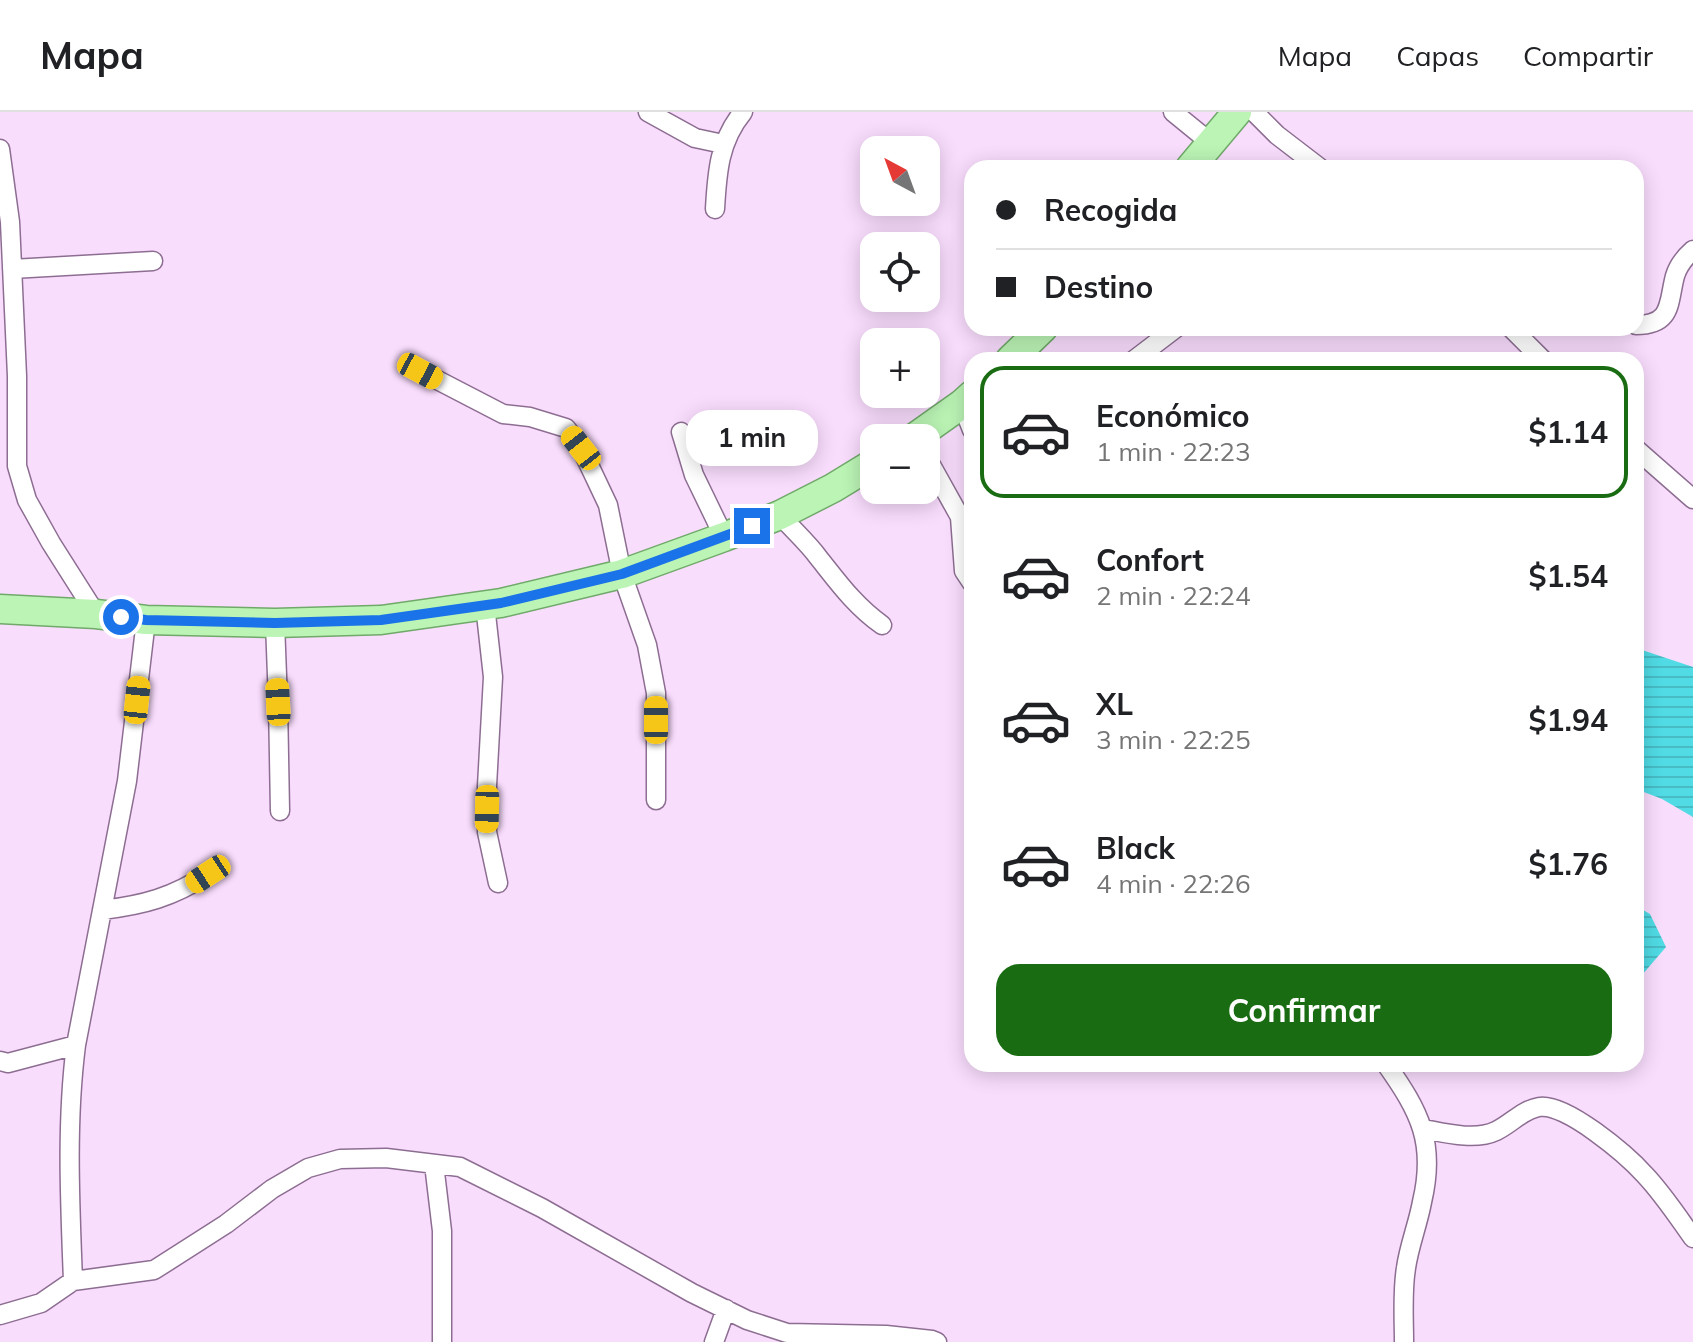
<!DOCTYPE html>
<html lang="es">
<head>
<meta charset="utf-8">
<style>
	:root { --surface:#fff; --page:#f6f6f6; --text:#202124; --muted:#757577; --line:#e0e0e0; --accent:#196c12 }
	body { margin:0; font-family:Mulish,sans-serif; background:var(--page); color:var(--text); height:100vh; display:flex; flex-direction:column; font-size:30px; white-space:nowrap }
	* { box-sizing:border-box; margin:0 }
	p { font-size:26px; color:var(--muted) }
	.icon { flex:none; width:44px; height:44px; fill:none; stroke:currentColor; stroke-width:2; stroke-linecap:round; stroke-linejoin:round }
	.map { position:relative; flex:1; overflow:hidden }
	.details { position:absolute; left:964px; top:240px; width:680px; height:720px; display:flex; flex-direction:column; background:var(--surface); border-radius:24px; box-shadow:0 4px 20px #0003 }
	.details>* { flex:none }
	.hud { position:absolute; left:964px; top:48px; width:680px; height:176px; border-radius:24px; box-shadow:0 4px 20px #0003; display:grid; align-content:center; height:176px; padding:0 32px; background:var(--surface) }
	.needle { width:52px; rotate:319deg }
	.tools { position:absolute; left:860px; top:24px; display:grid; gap:16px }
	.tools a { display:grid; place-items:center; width:80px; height:80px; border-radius:16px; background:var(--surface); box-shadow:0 4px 20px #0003; font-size:40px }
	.end { position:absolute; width:36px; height:36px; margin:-18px; border:10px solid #1a73e8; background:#fff; box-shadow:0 0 0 4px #fff }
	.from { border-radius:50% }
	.bubble { position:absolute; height:56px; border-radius:24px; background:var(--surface); box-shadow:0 4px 20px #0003; font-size:26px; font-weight:700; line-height:56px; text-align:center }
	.car { position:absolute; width:24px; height:48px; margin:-24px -12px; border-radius:10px; box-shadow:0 0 6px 2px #0007; background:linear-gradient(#f5c518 24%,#345 0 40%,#f5c518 0 76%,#345 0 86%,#f5c518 0) }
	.hud b { display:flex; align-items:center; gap:28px; height:76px; font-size:30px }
	.hud b+b { border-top:2px solid var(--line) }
	.hud i { width:20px; height:20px; background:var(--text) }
	ul { padding:14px 0 0; list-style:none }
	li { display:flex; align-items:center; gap:24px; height:132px; margin:0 16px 12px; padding:0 16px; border:4px solid transparent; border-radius:24px }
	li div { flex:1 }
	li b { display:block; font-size:30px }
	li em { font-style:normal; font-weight:700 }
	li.selected { border-color:var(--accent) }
	li>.icon { width:72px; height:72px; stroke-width:1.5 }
	.button { display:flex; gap:16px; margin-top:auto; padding:16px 32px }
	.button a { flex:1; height:92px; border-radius:24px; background:var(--accent); color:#fff; font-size:32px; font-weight:700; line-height:92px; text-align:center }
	header { display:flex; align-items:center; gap:48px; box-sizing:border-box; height:112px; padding:0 40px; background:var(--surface); border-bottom:2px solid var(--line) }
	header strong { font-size:38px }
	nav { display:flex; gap:44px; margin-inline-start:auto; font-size:28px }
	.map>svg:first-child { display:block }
	.water { fill:url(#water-rules) }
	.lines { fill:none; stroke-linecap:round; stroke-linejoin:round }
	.minor-casing { stroke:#8d6e92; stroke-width:21 }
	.primary-casing { stroke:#70a96a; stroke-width:31 }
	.minor { stroke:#fff; stroke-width:18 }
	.primary { stroke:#bbf4b5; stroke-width:28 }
	.route { stroke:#1a73e8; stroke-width:10 }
</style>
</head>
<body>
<header>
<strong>Mapa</strong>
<nav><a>Mapa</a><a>Capas</a><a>Compartir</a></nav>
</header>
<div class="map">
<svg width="1693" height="1230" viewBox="0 0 1693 1230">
	<defs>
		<pattern id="water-rules" width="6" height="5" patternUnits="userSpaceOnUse" patternTransform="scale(2)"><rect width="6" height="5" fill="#50dbe5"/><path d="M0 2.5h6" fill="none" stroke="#47bcc5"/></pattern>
	</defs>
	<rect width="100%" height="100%" fill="#f9ddfd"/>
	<path class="water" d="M1636,536L1693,555V705L1662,687L1636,677Z
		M1636,794L1650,802L1666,835L1636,870Z"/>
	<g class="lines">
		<defs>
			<path id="minor" d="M648,0L695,26L723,32
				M1173,0L1211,31
				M1254,0L1277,23L1320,56
				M0,37L10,110L17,264V354L27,388L51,431L96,502
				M715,97C717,61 719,29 743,0
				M12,157L153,149
				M1636,213C1673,213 1668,190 1675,164C1678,154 1685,145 1693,138
				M1511,216L1543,248
				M1134,248L1176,216
				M420,259L503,302L530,305L566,316L581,336L608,393L622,462L647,533L656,581V688
				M962,292L972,318
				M681,320L694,363L724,425
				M1636,337L1693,387
				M926,344L960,405L964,459L972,471
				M780,403C792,417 807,430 818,445C838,470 855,494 882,513
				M485,493L493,565L487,674V720L498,771
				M275,511L278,590L280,699
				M102,798C144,793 173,785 208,762
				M0,949L8,951L76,933
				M1386,952C1420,1000 1436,1031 1422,1090C1418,1112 1409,1134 1406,1156C1402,1180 1404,1206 1404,1230
				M1424,1017C1445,1021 1475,1029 1496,1019C1511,1012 1522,998 1539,995C1565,990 1627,1043 1645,1063C1663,1082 1678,1105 1693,1126
				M434,1052L442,1119V1230
				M73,1169C70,1091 66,1011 76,933L127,669L146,508
				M0,1203L41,1191L73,1169L154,1158L226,1112L272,1077L308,1056L340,1047L386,1046L460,1055L542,1096L692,1181L747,1208L787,1221L886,1223L932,1228L937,1230
				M714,1230L726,1197"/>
			<path id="primary" d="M1190,56L1237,0
				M1010,248L1043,216
				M914,326L962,292L972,283
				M0,497L96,502L146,508L275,511L381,508L501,491L622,462L724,425L780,403L833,376L874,351"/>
		</defs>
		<use href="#minor" class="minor-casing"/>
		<use href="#primary" class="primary-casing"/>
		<use href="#minor" class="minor"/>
		<use href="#primary" class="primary"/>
	</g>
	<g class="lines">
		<path class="route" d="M121,505L146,508L275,511L381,508L501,491L622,462L752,414"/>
	</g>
</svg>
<div class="tools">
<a><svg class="needle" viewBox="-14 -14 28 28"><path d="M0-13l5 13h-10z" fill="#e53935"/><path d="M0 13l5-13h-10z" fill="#757577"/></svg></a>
<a><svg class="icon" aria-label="locate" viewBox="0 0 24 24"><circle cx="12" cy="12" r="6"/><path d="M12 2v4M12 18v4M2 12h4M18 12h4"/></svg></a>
<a>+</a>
<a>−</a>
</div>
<i class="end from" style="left:121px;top:505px"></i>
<i class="end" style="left:752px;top:414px"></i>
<div class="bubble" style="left:686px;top:298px;width:132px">1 min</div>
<i class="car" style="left:420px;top:259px;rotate:118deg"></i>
<i class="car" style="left:581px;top:336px;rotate:322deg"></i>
<i class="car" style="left:137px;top:588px;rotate:6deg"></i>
<i class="car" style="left:278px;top:590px;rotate:357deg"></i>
<i class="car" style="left:656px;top:608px;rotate:0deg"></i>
<i class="car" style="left:487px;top:697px;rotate:181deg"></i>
<i class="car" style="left:208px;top:762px;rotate:237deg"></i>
<div class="hud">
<b><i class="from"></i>Recogida</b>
<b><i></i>Destino</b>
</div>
<section class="details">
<ul>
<li class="selected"><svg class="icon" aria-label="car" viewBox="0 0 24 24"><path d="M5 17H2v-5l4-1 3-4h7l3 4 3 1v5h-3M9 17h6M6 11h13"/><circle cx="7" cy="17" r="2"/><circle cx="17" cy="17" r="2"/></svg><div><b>Económico</b><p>1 min · 22:23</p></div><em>$1.14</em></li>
<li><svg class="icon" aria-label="car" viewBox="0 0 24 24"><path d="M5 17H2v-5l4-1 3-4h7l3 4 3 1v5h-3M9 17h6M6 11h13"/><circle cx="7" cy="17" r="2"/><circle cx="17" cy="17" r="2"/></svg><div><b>Confort</b><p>2 min · 22:24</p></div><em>$1.54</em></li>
<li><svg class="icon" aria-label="car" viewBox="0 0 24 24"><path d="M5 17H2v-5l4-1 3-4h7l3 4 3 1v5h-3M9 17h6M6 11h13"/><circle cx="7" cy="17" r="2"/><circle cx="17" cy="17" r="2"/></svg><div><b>XL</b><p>3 min · 22:25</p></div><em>$1.94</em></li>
<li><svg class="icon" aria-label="car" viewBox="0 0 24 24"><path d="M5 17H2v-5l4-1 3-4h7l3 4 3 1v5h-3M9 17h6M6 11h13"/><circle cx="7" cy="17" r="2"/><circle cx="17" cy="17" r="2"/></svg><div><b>Black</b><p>4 min · 22:26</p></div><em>$1.76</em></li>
</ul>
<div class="button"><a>Confirmar</a></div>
</section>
</div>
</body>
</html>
